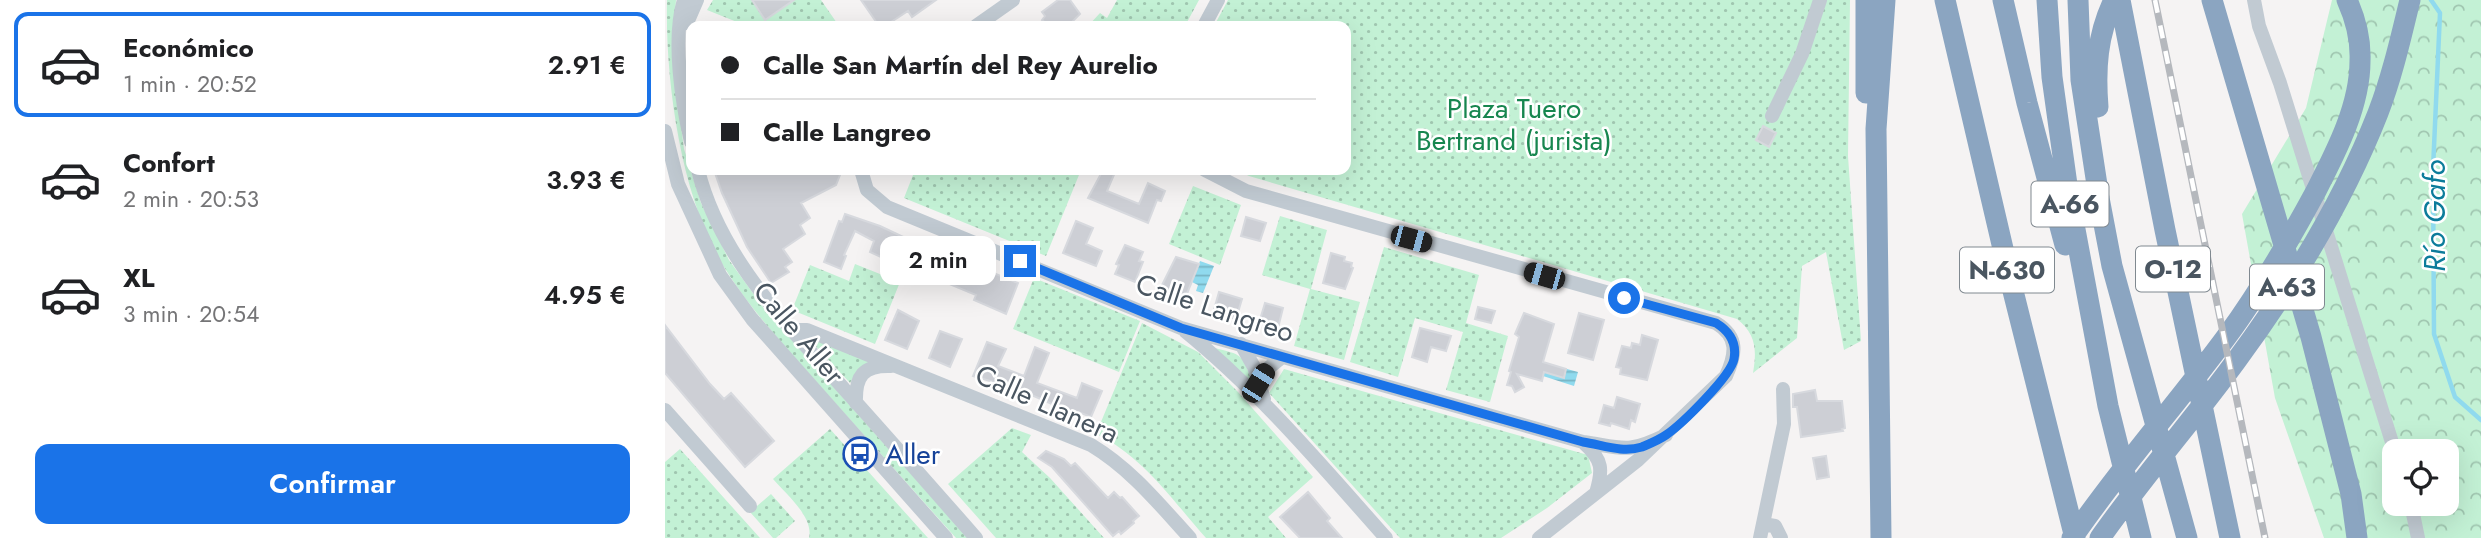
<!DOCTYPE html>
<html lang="es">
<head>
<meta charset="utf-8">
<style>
	:root { --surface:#fff; --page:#f6f6f6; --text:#202124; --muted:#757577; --line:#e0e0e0; --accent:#1a73e8 }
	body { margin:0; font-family:Jost,sans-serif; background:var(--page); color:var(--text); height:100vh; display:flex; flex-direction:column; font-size:26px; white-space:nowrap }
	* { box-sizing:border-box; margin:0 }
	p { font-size:23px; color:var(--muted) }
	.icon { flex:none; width:38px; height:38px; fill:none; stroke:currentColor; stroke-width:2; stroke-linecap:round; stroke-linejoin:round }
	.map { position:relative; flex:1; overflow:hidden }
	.side { display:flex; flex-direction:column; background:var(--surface); width:665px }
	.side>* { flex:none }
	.hud { position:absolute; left:21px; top:21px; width:665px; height:154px; border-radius:14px; box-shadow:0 7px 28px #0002; display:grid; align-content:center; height:154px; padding:0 35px; background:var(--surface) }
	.controls { position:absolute; left:1717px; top:439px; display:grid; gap:14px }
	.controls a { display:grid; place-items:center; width:77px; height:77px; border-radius:14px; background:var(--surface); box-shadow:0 7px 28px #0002; font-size:35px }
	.end { position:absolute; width:32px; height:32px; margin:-16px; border:9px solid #1a73e8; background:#fff; box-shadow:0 0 0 4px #fff }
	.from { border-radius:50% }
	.bubble { position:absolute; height:49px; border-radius:14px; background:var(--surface); box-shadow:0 7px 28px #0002; font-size:23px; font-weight:600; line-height:49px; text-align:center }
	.car { position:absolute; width:21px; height:42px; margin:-21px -10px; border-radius:9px; box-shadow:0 0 5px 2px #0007; background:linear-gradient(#222 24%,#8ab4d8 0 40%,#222 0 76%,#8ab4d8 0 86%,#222 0) }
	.hud b { display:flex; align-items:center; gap:24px; height:66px; font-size:26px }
	.hud b+b { border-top:2px solid var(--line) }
	.hud i { width:18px; height:18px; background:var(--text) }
	ul { padding:12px 0 0; list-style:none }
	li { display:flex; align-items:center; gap:21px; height:105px; margin:0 14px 10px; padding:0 21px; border:4px solid transparent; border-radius:14px }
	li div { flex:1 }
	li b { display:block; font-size:26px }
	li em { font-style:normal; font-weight:600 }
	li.current { border-color:var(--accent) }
	li>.icon { width:63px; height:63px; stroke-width:1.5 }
	.action { display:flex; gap:14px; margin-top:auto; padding:14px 35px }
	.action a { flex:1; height:80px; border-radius:14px; background:var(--accent); color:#fff; font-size:28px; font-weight:600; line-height:80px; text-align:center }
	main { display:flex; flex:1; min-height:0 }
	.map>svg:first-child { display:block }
	.green { fill:url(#green-dots) }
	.forest { fill:url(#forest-crowns); fill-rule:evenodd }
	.water { fill:url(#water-rules) }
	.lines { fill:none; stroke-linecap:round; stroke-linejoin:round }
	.stream { stroke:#90daee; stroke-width:4.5 }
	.building { fill:#cdcfd5; stroke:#d7d9de; stroke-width:2 }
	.minor { stroke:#c1cad2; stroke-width:14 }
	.highway { stroke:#8ba5c1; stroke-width:21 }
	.rail-casing { stroke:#b5b8bd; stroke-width:7 }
	.rail { stroke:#fff; stroke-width:4.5; stroke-dasharray:13; stroke-linecap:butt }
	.route { stroke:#1a73e8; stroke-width:9 }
	.labels { text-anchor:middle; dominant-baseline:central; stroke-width:5; stroke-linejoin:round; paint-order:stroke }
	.shield { fill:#fff; stroke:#808990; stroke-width:2 }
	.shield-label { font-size:26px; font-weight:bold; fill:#4a5661 }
	.park-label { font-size:28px; fill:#17864f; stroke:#fff }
	.street-label { font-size:28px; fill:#4a5661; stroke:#fff }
	.transit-label { font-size:28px; fill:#164399; stroke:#fff; text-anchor:start }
	.water-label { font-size:30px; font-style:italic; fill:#0c7c9b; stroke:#fff }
</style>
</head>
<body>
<main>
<section class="side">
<ul>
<li class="current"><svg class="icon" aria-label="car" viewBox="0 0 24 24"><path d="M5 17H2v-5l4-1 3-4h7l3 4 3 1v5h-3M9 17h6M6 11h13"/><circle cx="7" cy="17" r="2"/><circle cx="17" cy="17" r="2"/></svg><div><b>Económico</b><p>1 min · 20:52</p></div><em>2.91 €</em></li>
<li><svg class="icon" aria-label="car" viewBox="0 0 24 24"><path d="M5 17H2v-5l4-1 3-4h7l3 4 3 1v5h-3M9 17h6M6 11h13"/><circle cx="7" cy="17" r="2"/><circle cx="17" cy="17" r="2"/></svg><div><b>Confort</b><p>2 min · 20:53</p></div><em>3.93 €</em></li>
<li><svg class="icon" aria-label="car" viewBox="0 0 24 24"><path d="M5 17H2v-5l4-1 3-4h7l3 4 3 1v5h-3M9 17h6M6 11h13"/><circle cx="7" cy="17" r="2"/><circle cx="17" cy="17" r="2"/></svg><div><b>XL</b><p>3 min · 20:54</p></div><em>4.95 €</em></li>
</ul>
<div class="action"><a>Confirmar</a></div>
</section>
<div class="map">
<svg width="1816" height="538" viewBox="0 0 1816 538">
	<defs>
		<pattern id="green-dots" width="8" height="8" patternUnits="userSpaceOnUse" patternTransform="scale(1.75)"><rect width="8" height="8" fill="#c3f1d5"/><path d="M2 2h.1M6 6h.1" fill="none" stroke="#a0c6b0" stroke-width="1.8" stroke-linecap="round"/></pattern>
		<pattern id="forest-crowns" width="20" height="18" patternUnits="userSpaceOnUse" patternTransform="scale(1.75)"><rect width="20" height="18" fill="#c3f1d5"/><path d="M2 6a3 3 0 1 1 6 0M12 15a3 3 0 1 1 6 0" fill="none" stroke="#a0c6b0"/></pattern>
		<pattern id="water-rules" width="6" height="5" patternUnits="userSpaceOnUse" patternTransform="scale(1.75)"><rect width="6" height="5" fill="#90daee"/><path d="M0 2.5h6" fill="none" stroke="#78b4c4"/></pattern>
	</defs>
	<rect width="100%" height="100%" fill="#f5f3f3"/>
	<path class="green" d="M2,0H11L7,57L19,149L36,203L64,260L100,310L303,538H291C246,488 201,437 156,387C122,348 86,311 59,267C16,198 0,81 2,0Z
		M48,0H87L101,19L129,0H156L174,26H82L42,10Z
		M452,0H534L520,26H423L435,13L442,18Z
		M563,0H1185L1183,156L1196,341L1179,350L1161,252L1137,266L1132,338L1088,373C1092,350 1091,334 1072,319L584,176L572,170H681V26H549Z
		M250,170H416L381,256L239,198Z
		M528,186L576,205L555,265L504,244Z
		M615,216L662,230L646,289L695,302L679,360L629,346L645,289L597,275Z
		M719,247L814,275L801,323L843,336L825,402L781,390L798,332L750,318L733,377L685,362Z
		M190,264L235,282L210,344L127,310L145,265L184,281Z
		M369,278L475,321L454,372L348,329Z
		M477,323L533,352L573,392L648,477L603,517L621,538H541C508,501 477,455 431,434Z
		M142,337L208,362L192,371L185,383Z
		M550,348C577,355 576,353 587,380L585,383Z
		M619,369L923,455L927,473L882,508L836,538H735L604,393Z
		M347,428L366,435L357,452L385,478L439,538H331L283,484Z
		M165,429L263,538H144C149,517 121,494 108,479Z
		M15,449L95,538H0V462Z
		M106,494L130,521L111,538H108L85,512Z"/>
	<path class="forest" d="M1667,0H1816V538H1659L1610,398L1577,214L1641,108ZM1729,452H1782V504H1729Z"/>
	<path class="water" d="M535,261L549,266L538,293L531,291L533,285L527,282Z
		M891,366L913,372L909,386L878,376L879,372L888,375Z"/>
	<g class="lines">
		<path class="stream" d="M1766,0L1775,13L1768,169L1769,334L1790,397L1816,420"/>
	</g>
	<path class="building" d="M87,0H129L100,20Z
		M196,0H271L247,17L243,11L220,26H214Z
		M393,0H405L415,14L403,26H384L377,20L380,16L377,12Z
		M1098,126L1111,133L1104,147L1091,140Z
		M49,170H177L171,185L136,203L145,218L135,225L140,234L118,249L127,262L120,267L124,272L106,283L82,247L57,193Z
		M438,170H451L442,191L474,204L483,183L500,191L496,201L492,200L483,223L423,198Z
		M180,214L215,226L251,243L246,255L223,247L218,258L205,252L209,241L190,231L179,255L181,256L176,269L159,262L174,221L177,222Z
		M581,217L601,223L595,241L576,236Z
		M411,221L428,228L421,244L437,251L431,266L398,253Z
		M460,245L478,252L474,261L478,262L470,282L450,274L454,265L451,264Z
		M666,253L680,257L679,261L687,263L686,267L688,268L680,289L658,283Z
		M511,257L534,264L519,301L495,289Z
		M262,262L307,280L308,277L315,279L319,269L353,283L341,314L309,300L311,295L258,273Z
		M554,292L577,299L571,319L548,313Z
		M600,303L618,308L613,328L594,323Z
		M813,307L830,311L826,323L810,319Z
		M233,310L254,321L242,349L220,340Z
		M859,313L889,324L878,362L901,369L899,378L879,372L877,381L852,374L859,387L850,392L847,386L842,385L846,372L844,371L854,337L850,334Z
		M914,313L939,320L928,360L903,353Z
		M0,325L45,384L59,399L66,393L109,441L80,467L0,373Z
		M755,328L786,336L781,351L766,347L762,362L747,357Z
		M275,331L297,339L285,367L264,358Z
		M977,335L993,340L982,380L955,374L956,368L951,367L957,346L966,348L967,343L975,345Z
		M322,342L341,349L333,366L359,376L370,347L384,353L372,383L412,398L417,383L437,391L426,417L416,413L414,416L353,389L308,376Z
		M1150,390L1152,401H1177L1180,428L1177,429L1178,431L1136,437L1132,407H1128V394Z
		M952,397L975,404L970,422L966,420L964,429L946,423L945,426L934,423L939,405L949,408Z
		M381,451L399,459L406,466L410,463L443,498L449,492L455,498L457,497L474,516L468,521L469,523L456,534L454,531L448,536L387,467L373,458Z
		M1161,456L1164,477L1152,479L1148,458Z
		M643,492L665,518L662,521L677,538H635L615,517Z"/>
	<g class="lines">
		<path class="minor" d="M19,0C7,38 17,104 26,142
			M1589,0L1594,26L1615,83L1730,452
			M22,23L32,0
			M311,26L348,0
			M539,26L553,0
			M1107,116L1137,54L1155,0
			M0,131L13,184L55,275L87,319L281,538
			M33,170C55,258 122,324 180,390C224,439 268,489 311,538
			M196,170L202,190L222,207L516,328L918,442C959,448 962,454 1001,435
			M540,170L581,191L1051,323C1074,337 1071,354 1061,376L973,460L874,538
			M126,330H142L426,445C466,469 494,504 525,538
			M520,331C595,392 657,466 721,538
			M576,344L589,367L599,399
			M593,383L601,370L617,357
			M191,403C190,376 198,365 226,366
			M0,410L85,506
			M919,443C938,460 938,470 931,493
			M1746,504L1753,538
			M1098,524L1110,526L1116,538
			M1095,538L1119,424L1118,389"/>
		<path class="highway" d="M1201,0V93
			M1280,0L1346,283L1410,538
			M1338,0L1362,103L1400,245
			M1382,0L1387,77L1403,192L1443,406L1476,538
			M1413,0L1416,80L1434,198L1447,266L1522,538
			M1455,0L1500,230L1565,538
			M1547,0L1646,337L1686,494L1692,538
			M1433,107C1430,69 1432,35 1449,0
			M1216,538L1211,129L1220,0
			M1407,538C1455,468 1512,404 1562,336C1596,290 1624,241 1651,191C1671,152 1695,106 1695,61C1696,39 1691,20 1682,0
			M1435,538C1478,477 1527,421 1571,361C1628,284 1678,202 1713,113C1727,77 1736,37 1745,0"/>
		<defs>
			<path id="rail" d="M1490,0L1600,538"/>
		</defs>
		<use href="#rail" class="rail-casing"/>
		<use href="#rail" class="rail"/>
	</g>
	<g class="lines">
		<path class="route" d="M355,261L516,328L918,442C938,445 957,453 977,447C984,444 994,440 1001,435C1017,424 1066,376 1069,359C1072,343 1064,331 1051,323L959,298"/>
	</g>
	<defs>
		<symbol id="bus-ring" viewBox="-11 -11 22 22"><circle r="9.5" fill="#fff" stroke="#1a4fb4" stroke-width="1.5"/><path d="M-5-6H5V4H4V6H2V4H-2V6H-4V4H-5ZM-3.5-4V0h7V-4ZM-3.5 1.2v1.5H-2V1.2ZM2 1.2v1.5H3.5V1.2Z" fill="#1a4fb4"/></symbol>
	</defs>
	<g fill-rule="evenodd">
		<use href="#bus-ring" x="176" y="435" width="38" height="38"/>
	</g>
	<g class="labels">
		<g class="shield">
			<rect x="1366.5" y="181.5" width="77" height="45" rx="5"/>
			<rect x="1471" y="246.5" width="74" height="45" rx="5"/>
			<rect x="1295" y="247.5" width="94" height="45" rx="5"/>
			<rect x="1585" y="264.5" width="74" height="45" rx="5"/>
		</g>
		<g class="shield-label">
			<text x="1405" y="204">A-66</text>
			<text x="1508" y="269">O-12</text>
			<text x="1342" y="270">N-630</text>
			<text x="1622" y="287">A-63</text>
		</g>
		<g class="park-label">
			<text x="849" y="108">Plaza Tuero<tspan x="849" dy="32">Bertrand (jurista)</tspan></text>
		</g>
		<g class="street-label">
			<text transform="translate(550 308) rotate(18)">Calle Langreo</text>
			<text transform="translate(134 333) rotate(50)">Calle Aller</text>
			<text transform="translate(382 404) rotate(24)">Calle Llanera</text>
		</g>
		<g class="transit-label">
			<text x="220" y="454">Aller</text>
		</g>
		<g class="water-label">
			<text transform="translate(1769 216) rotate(-90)">Río Gafo</text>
		</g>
	</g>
</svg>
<div class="controls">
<a><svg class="icon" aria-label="locate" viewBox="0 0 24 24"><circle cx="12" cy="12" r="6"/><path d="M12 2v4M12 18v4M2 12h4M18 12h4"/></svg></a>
</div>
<i class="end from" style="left:959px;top:298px"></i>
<i class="end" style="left:355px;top:261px"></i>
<div class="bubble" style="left:215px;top:236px;width:116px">2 min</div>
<i class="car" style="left:746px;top:239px;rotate:105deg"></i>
<i class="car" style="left:879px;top:276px;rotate:286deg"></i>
<i class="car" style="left:593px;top:383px;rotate:32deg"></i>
<div class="hud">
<b><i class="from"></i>Calle San Martín del Rey Aurelio</b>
<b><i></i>Calle Langreo</b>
</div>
</div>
</main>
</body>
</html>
